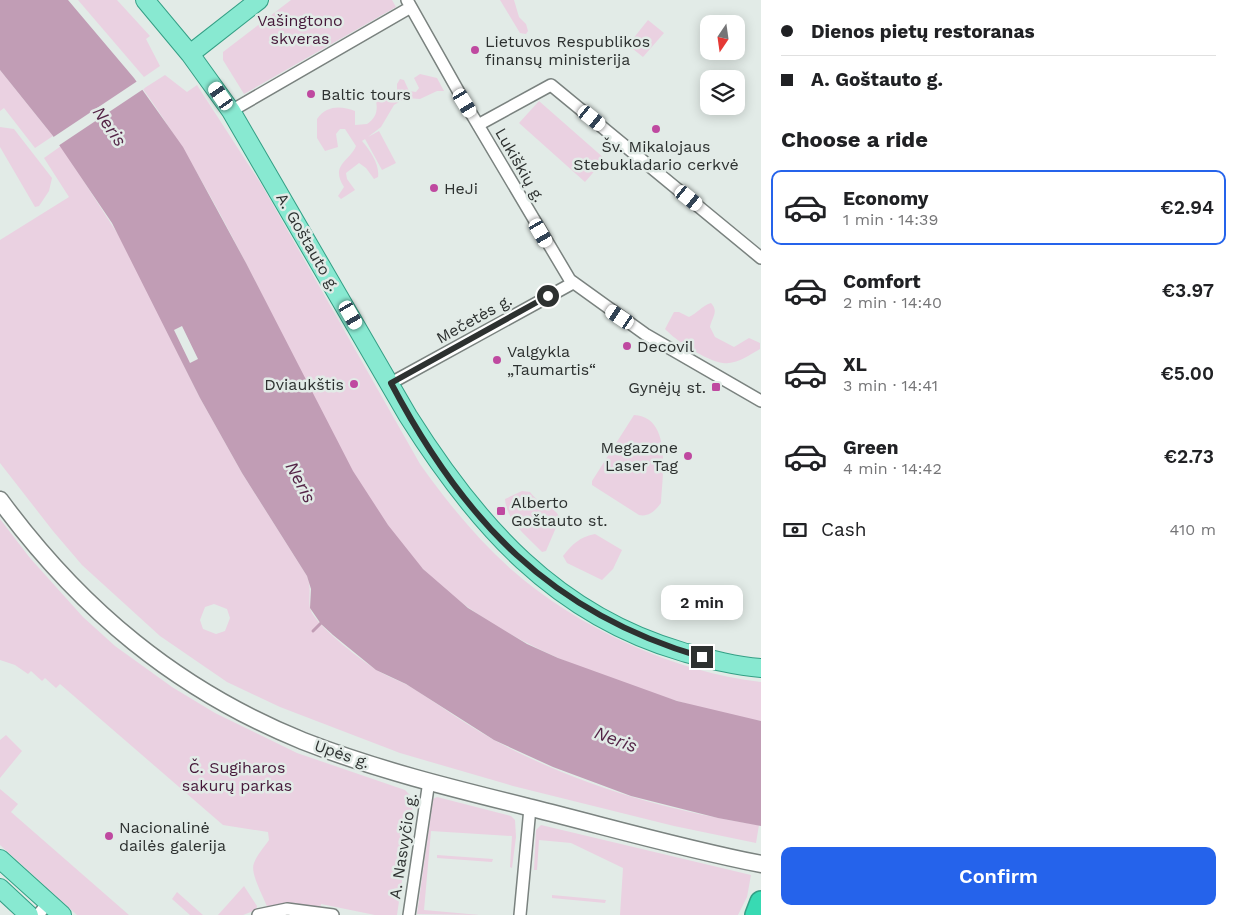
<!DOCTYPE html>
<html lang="en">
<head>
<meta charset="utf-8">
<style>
	:root { --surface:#fff; --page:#f2f2f2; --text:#202124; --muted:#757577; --line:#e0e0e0; --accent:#2563eb }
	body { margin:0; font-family:"Work Sans",sans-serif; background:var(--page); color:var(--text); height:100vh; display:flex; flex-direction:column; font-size:19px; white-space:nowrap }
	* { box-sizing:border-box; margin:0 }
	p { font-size:16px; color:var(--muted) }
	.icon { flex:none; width:28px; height:28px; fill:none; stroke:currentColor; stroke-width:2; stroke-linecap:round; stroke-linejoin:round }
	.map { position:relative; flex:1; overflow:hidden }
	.drawer { display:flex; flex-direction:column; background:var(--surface); width:475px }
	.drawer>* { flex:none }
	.guide { display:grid; align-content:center; height:110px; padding:0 20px; background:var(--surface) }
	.needle { width:32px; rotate:193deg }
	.fabs { position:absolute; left:700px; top:15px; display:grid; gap:10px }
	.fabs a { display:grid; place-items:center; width:45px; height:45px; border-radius:10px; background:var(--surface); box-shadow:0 2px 12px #0003; font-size:25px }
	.end { position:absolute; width:22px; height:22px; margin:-11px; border:6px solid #2d3130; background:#fff; box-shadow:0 0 0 2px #fff }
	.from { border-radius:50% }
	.bubble { position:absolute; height:35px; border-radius:10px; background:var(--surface); box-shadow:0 2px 12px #0003; font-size:16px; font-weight:600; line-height:35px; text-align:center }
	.car { position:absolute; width:15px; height:30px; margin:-15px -8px; border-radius:6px; box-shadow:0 0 4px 1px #0007; background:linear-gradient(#fff 24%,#345 0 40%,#fff 0 76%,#345 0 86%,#fff 0) }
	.guide b { display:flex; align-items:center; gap:18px; height:48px; font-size:19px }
	.guide b+b { border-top:1px solid var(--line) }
	.guide i { width:12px; height:12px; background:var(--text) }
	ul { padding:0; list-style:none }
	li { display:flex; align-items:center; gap:15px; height:75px; margin:0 10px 8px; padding:0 10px; border:2px solid transparent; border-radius:10px }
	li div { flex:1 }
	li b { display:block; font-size:19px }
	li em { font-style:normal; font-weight:600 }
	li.active { border-color:var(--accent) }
	li>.icon { width:45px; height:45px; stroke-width:1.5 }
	h2 { padding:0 20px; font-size:22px; line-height:60px }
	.pay { display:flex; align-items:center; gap:12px; height:55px; padding:0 20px; font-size:19px }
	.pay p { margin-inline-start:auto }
	.button { display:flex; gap:10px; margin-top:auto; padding:10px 20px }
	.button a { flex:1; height:58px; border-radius:10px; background:var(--accent); color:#fff; font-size:20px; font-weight:600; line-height:58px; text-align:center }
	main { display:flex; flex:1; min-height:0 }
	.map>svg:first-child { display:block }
	.green { fill:#ead1e1; fill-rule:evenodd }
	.water { fill:#c19db5 }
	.pier { fill:#e2ebe7 }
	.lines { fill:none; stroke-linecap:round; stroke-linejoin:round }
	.stream { stroke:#c19db5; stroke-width:3 }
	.street-casing { stroke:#7a827f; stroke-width:14 }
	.secondary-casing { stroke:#7a827f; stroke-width:19 }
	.primary-casing { stroke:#349f85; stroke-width:20 }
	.highway-casing { stroke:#349f85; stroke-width:24 }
	.street { stroke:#fff; stroke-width:11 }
	.secondary { stroke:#fff; stroke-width:16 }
	.primary { stroke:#88e9d1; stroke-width:18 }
	.highway { stroke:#38dab3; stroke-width:21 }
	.route { stroke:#2d3130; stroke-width:6 }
	.poi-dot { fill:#bf49a0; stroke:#e2ebe7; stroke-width:2 }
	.labels { text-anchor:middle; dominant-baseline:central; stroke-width:5; stroke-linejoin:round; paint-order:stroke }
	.park-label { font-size:16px; fill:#451839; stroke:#e2ebe7 }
	.poi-label { font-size:16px; fill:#2d3130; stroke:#e2ebe7; text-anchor:start }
	.street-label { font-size:16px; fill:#2d3130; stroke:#e2ebe7 }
	.water-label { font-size:18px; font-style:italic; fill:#552648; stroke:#e2ebe7 }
</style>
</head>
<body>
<main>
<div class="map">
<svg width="761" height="915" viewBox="0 0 761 915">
	<rect width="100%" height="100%" fill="#e2ebe7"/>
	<path class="green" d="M78,0H117L150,36L146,39L160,66L144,77Z
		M291,0H392L396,7L244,94L223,60V52Z
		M500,0H514L519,17L526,24L528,31L526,34L520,33Z
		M648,20L664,33L643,57L628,45Z
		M0,70L53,136L35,148L4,108L0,111Z
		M420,74L437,78L444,91H437L420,99L406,98L394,105L381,127L368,137L379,131L396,163L382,170L365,139L362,141C370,150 380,165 378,177L374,179L366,168L359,163L346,173L347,179L355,190L341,199L338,196L344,187C330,165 349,162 356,146L345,129H340L336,134L338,147L325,151L317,138V119C327,105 341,106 355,111V125L367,124C378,117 378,108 375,96L382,92L391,99L397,97V84L400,79L404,80L409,91L416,92L419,88L414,78Z
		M165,75L187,92L197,85L263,187L420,464C447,502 477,539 512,570C578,628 674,672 761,682V721C719,714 679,702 639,689C560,662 483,629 424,570C370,516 336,442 302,375C253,278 207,178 143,89Z
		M539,101L605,159L585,182L519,123Z
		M0,127L14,129L52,178L49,191L39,206L35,207L0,147Z
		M61,146L121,239L200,398L242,473L307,576C313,590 306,602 312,613C322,630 363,662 380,672C390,678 401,681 411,687C438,704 465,724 494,740C575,784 667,811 759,825L756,843L674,826L513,786L400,753L280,707L227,682L160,636L82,565L53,531L0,463V240L69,197L44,158ZM214,604L227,609L230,618L225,631L216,634L203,629L200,620L205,607Z
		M711,303C719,312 712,317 710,327L715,337L734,347L749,338L760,343V349C749,355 736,365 723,363C707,361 676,341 665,329L674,312H679L689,317C698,313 701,306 711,303Z
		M634,415C673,417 662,477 661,503C655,511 649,517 639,515L592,485V481Z
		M522,491L530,492C538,504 554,505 560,518L546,551L542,552C527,536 507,522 505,499Z
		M0,519L30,558L83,617L115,646L172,687L215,713L297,753L405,790L410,795L413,804L397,915H375L321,904L319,915H270C267,902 249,874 254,863C257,855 264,847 269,840L268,832L223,825L60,684L56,688L45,678L42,681L31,671L28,674L15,665L0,660Z
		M595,534L622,550L613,569L602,580L567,563L563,556C572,544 580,537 595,534Z
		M6,735L22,751L0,778V740Z
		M0,789L18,804L11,812L129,915H77L0,845Z
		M437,797L511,816L515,820L516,837L512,868L510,867L512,836L431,831L424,910L480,915L417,914L433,799Z
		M541,825L751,875L747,897L738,915H620L623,868L571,843L539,840L537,870H534L536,830Z
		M437,855L493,859L492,862L437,858Z
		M244,886L257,906L256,910L243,915H218Z
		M177,892L203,915H190L172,899Z
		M552,895L606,900L605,903L552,898Z"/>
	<path class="water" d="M0,0H68L134,78L183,147L246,263L353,471L388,525L423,569L468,608L527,644L558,658L677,701L761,721V826L718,818L631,796L553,767L494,740L406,684L376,670L333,635L321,624L310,608L311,589L307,576L242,473L200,398L112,223L53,136L0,70Z"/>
	<path class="pier" d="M139,80L145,88L58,146L52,138Z
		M182,326L198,359L190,363L174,330Z"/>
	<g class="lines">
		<path class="stream" d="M313,631L323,621"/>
		<defs>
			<path id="street" d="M407,0L465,103L570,280L645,334L761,401
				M231,111L411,7
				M478,125L551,85L761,258
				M391,383L573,283
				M38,915L48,903
				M258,915L287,909L333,915
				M409,915L429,781
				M520,915L530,808"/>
			<path id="secondary" d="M0,500C80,609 177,690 303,741C377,770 455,789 532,808C608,827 684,849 761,864"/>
			<path id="primary" d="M145,0L190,54L231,111L408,416C476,524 555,615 683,652C709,659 734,666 761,668
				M190,54L259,0
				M0,859L62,915
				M0,888L29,915"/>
			<path id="highway" d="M756,915L761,902"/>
		</defs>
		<use href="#street" class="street-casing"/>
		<use href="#secondary" class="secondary-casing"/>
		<use href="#primary" class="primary-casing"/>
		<use href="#highway" class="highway-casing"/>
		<use href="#street" class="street"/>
		<use href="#secondary" class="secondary"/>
		<use href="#primary" class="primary"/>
		<use href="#highway" class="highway"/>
	</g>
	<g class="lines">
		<path class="route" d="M548,296L391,383C463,520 550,613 702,657"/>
	</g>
	<g class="poi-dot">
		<circle cx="475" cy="50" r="5"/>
		<circle cx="311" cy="94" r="5"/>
		<circle cx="656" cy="129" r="5"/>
		<circle cx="434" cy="188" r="5"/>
		<circle cx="627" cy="346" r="5"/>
		<circle cx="497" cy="360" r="5"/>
		<circle cx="354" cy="384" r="5"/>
		<rect x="711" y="382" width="10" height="10" rx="2.5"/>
		<circle cx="688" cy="456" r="5"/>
		<rect x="496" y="506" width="10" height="10" rx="2.5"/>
		<circle cx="109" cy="836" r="5"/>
	</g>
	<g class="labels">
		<g class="park-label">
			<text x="300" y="20">Vašingtono<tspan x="300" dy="18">skveras</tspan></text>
			<text x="237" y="767">Č. Sugiharos<tspan x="237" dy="18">sakurų parkas</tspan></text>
		</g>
		<g class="poi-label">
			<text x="485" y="41">Lietuvos Respublikos<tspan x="485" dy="18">finansų ministerija</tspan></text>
			<text x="321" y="94">Baltic tours</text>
			<text x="656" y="146" text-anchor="middle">Šv. Mikalojaus<tspan x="656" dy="18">Stebukladario cerkvė</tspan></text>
			<text x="444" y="188">HeJi</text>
			<text x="637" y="346">Decovil</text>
			<text x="507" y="351">Valgykla<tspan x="507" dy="18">„Taumartis“</tspan></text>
			<text x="344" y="384" text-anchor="end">Dviaukštis</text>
			<text x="706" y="387" text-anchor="end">Gynėjų st.</text>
			<text x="678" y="447" text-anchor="end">Megazone<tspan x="678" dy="18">Laser Tag</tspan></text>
			<text x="511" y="502">Alberto<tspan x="511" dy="18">Goštauto st.</tspan></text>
			<text x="119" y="827">Nacionalinė<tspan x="119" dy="18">dailės galerija</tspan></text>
		</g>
		<g class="street-label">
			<text transform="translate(520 165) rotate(60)">Lukiškių g.</text>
			<text transform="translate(308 242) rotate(60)">A. Goštauto g.</text>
			<text transform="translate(474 319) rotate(-29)">Mečetės g.</text>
			<text transform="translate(342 754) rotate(19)">Upės g.</text>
			<text transform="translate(403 846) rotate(-81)">A. Nasvyčio g.</text>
		</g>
		<g class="water-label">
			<text transform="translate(110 126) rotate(55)">Neris</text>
			<text transform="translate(301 482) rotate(62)">Neris</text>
			<text transform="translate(616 739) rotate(20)">Neris</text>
		</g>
	</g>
</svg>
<div class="fabs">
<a><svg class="needle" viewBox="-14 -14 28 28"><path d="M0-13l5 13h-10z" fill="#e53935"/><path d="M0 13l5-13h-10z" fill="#757577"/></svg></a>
<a><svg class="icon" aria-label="layers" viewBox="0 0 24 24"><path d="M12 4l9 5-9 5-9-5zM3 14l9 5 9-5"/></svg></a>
</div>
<i class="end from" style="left:548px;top:296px"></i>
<i class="end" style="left:702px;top:657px"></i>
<div class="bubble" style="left:661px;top:585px;width:82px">2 min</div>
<i class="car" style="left:221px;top:96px;rotate:325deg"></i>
<i class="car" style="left:465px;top:103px;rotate:149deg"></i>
<i class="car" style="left:592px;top:118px;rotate:129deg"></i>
<i class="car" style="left:689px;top:198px;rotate:129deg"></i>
<i class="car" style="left:541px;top:233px;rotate:150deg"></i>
<i class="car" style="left:351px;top:315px;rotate:150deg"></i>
<i class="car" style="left:620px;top:317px;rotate:304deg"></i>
</div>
<section class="drawer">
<div class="guide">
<b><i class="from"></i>Dienos pietų restoranas</b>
<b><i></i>A. Goštauto g.</b>
</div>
<h2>Choose a ride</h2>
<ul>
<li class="active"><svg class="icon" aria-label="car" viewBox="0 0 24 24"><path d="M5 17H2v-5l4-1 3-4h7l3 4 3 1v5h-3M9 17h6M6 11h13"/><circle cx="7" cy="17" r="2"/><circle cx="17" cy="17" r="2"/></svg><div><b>Economy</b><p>1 min · 14:39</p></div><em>€2.94</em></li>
<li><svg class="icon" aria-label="car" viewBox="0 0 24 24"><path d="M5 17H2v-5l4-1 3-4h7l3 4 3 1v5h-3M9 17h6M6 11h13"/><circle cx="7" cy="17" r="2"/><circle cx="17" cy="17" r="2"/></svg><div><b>Comfort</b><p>2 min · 14:40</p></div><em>€3.97</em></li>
<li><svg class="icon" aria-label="car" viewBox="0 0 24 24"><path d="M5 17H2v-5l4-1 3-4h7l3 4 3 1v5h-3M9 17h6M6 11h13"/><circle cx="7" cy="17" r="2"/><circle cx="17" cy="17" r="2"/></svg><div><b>XL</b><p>3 min · 14:41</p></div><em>€5.00</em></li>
<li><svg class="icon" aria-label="car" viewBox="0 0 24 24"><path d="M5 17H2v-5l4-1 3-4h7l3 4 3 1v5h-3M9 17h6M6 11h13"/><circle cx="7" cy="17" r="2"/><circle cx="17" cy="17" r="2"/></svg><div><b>Green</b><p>4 min · 14:42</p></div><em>€2.73</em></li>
</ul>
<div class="pay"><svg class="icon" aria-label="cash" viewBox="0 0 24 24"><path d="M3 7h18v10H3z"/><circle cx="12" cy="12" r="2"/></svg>Cash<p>410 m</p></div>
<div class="button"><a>Confirm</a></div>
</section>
</main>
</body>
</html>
